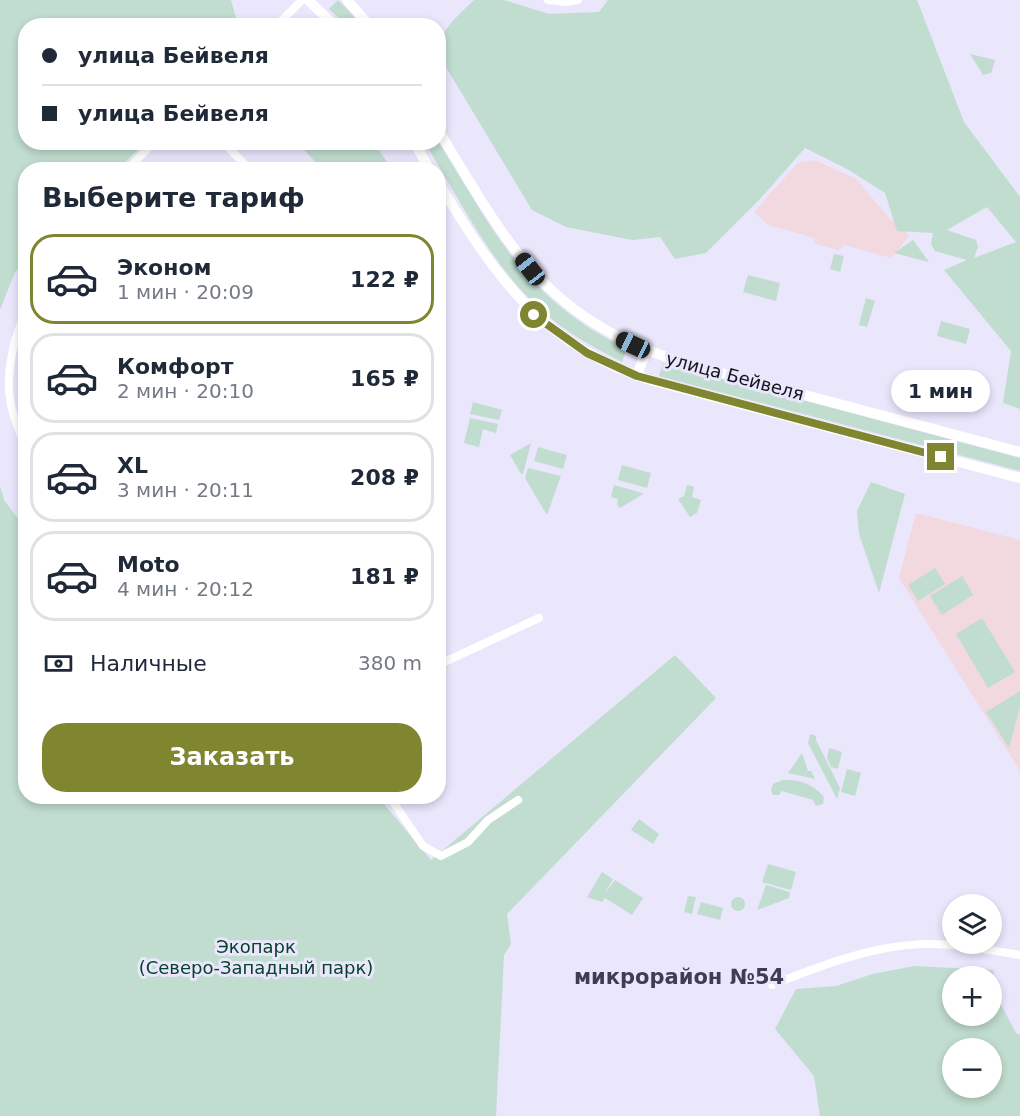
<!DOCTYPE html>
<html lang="ru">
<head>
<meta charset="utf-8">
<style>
	:root { --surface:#fff; --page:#f2f2f3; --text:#1f2937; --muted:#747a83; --line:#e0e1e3; --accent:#808530 }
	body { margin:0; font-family:"DejaVu Sans",sans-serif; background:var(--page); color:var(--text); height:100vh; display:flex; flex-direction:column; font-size:22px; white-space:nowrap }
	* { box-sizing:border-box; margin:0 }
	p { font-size:20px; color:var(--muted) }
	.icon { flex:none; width:33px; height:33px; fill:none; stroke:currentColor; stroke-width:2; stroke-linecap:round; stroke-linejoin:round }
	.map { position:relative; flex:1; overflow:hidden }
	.drawer { position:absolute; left:18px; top:162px; width:428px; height:642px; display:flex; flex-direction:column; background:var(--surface); border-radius:24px; box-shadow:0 3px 9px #0003 }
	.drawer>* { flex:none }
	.hud { position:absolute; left:18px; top:18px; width:428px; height:132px; border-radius:24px; box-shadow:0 3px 9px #0003; display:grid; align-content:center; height:132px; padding:0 24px; background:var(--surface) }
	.fabs { position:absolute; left:942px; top:894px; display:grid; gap:12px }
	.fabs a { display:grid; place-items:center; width:60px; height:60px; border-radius:50%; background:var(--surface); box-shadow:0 3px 9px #0003; font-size:30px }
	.end { position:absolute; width:27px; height:27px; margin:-14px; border:8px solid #808530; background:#fff; box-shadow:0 0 0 3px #fff }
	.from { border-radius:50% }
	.bubble { position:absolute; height:42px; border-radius:21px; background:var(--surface); box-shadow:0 3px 9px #0003; font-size:20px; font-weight:800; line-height:42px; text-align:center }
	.car { position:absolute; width:18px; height:36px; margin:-18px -9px; border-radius:8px; box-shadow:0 0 4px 2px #0007; background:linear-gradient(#222 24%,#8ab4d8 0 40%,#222 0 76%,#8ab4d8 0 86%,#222 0) }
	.hud b { display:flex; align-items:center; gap:21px; height:57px; font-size:22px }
	.hud b+b { border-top:2px solid var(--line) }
	.hud i { width:15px; height:15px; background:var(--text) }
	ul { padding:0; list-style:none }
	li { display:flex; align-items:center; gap:18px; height:90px; margin:0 12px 9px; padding:0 12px; border:3px solid var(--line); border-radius:24px }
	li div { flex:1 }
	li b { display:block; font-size:22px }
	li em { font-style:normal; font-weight:800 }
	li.on { border-color:var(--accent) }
	li>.icon { width:54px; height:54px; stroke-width:1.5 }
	h2 { padding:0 24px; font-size:27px; line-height:72px }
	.pay { display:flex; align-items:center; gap:15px; height:66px; padding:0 24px; font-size:22px }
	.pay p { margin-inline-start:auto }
	.cta { display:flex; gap:12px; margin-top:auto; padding:12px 24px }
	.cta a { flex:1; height:69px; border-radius:24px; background:var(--accent); color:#fff; font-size:24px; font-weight:800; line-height:69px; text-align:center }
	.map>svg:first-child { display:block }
	.education { fill:#f2d8df }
	.green { fill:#c0ddcf; fill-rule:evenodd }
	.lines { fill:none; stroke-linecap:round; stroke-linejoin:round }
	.street { stroke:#fff; stroke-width:8 }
	.secondary { stroke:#fff; stroke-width:10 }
	.route { stroke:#808530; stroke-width:8 }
	.labels { text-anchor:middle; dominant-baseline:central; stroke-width:6; stroke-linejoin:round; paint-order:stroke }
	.street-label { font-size:18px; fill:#15131c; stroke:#eae6fc }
	.park-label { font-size:18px; fill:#08412e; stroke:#eae6fc }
	.quarter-label { font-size:21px; font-weight:bold; fill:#403c51; stroke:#eae6fc }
</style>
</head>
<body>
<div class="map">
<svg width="1020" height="1116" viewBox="0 0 1020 1116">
	<rect width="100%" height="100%" fill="#eae6fc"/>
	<path class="education" d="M815,160L856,179L891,220L895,221L909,236L891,258L845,245L839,250L818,245L814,242L815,238L768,225L754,212L798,163Z
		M916,513L1020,540V771L899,578Z"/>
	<path class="green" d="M0,0H231L238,25L26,26V142L145,143L118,169L26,170L25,262L15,272L0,310Z
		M338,0L362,25H346L329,9Z
		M474,0H504L549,14L599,12L608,0H917L964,122L1020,197V409L1003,403L1011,351L944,270L967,260L935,251L931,244L933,233L897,231L885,193L847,169L805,148L760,199L706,253L675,259L660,237L632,240L566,227L532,210L438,54C438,31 458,16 474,0ZM987,207L1016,242L974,258L978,247L976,240L947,230Z
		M970,54L995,60L991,73L983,75Z
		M438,141C495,233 525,299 627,349L622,362C593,347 564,331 540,309C491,265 459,198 425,143Z
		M298,143H374L392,169H315L317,164Z
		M913,240L929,262L894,253Z
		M834,254L844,256L840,272L830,269Z
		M748,275L780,283L776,301L743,292Z
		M866,298L875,301L867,327L859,325Z
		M941,321L970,329L966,344L937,336Z
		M663,363L1020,458V471L659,376Z
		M473,402L502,410L499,420L470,414Z
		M470,418L498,424L496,433L483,429L479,447L464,443Z
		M531,443L523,474H521L510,455Z
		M538,447L567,455L563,469L534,461Z
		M622,465L651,473L647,488L618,480Z
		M528,468L561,476L547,515L525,478Z
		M871,482L905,494L879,593L859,534L857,511Z
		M614,485L642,493L643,494L620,508L617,505L618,499L611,497Z
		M687,485L694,487L692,497L701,500L697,513L690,517L678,499L684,496Z
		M0,486L4,500L25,528L26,796L378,797L431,860L675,655L716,698L507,914L511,944L504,955L496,1116H0Z
		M935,568L945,584L918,601L908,585Z
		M962,576L973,595L942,615L930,596Z
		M982,618L1015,672L988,688L956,634Z
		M1020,691V706L1009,748L986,712Z
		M810,734L816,736V740L840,788L837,799L808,743Z
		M829,748L842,752L838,769L831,767L827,758Z
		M802,753L808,771H811L815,779L788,773Z
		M847,769L861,773L855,796L841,792Z
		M783,780C799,779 814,784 824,797L823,804L816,806L813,800L782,791L779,795H773L771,790L773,784Z
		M639,819L659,834L653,844L631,830Z
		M768,864L796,872L791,890L762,882Z
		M602,872L613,879L605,893L615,880L643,898L632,915L605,898L602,902L587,897Z
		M766,885L790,892L789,898L757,910Z
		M688,896L696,897L692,914L684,912Z
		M731 904a7 7 0 1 1 14 0a7 7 0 1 1-14 0Z
		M701,902L723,908L720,920L697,914Z
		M914,966L993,970L999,1001L1016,1033L1020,1035V1116H820L814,1076L775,1029L796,989L836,986L873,974ZM952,976H992V1016H952ZM952,1048H992V1088H952Z"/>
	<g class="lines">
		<path class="street" d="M548,0L566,2L578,0
			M276,26L302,0
			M223,142L250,170
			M127,170L154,142
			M26,312C14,336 6,372 10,399C12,416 20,432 26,448
			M438,665L539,618
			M389,796L423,846L441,856L468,842L488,820L518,800
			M772,985C820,966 870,946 923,944C955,943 989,950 1020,955"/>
		<path class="secondary" d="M308,0L335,26
			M347,0L370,26
			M438,130C513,253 547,323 695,366L1020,452
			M414,142L430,170
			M438,182C496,277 542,346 653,381L1020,478
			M637,376L646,350"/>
	</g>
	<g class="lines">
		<path class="route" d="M534,315L587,353L637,376L941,457"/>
	</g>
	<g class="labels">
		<g class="street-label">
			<text transform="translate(735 376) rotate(15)">улица Бейвеля</text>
		</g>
		<g class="park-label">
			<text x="256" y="946">Экопарк<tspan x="256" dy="21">(Северо-Западный парк)</tspan></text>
		</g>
		<g class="quarter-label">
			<text x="679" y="977">микрорайон №54</text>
		</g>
	</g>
</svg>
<div class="fabs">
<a><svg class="icon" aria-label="layers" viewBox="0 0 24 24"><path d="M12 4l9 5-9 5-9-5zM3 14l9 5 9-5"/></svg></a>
<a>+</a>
<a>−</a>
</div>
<i class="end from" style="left:534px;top:315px"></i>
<i class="end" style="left:941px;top:457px"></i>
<div class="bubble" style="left:891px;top:370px;width:99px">1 мин</div>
<i class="car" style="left:530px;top:269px;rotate:322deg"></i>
<i class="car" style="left:633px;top:345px;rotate:295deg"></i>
<div class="hud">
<b><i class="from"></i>улица Бейвеля</b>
<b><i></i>улица Бейвеля</b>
</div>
<section class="drawer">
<h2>Выберите тариф</h2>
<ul>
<li class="on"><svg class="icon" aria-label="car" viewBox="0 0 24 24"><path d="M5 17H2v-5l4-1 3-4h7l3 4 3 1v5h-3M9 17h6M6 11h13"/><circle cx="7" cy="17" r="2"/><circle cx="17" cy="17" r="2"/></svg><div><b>Эконом</b><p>1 мин · 20:09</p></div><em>122 ₽</em></li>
<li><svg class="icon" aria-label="car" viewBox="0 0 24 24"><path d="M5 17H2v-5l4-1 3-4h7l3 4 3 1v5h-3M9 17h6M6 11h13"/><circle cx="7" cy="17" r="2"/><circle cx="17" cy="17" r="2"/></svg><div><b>Комфорт</b><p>2 мин · 20:10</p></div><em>165 ₽</em></li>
<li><svg class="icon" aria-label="car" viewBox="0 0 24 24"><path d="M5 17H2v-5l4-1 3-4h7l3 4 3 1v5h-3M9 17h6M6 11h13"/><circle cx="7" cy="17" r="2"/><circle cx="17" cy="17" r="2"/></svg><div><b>XL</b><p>3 мин · 20:11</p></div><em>208 ₽</em></li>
<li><svg class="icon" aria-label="car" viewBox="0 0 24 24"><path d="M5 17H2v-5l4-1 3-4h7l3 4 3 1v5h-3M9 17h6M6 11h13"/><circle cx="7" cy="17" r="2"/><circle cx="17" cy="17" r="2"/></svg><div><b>Moto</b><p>4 мин · 20:12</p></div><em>181 ₽</em></li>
</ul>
<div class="pay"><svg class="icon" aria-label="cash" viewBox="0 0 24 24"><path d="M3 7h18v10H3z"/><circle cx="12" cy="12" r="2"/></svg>Наличные<p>380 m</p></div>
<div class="cta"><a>Заказать</a></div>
</section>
</div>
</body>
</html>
